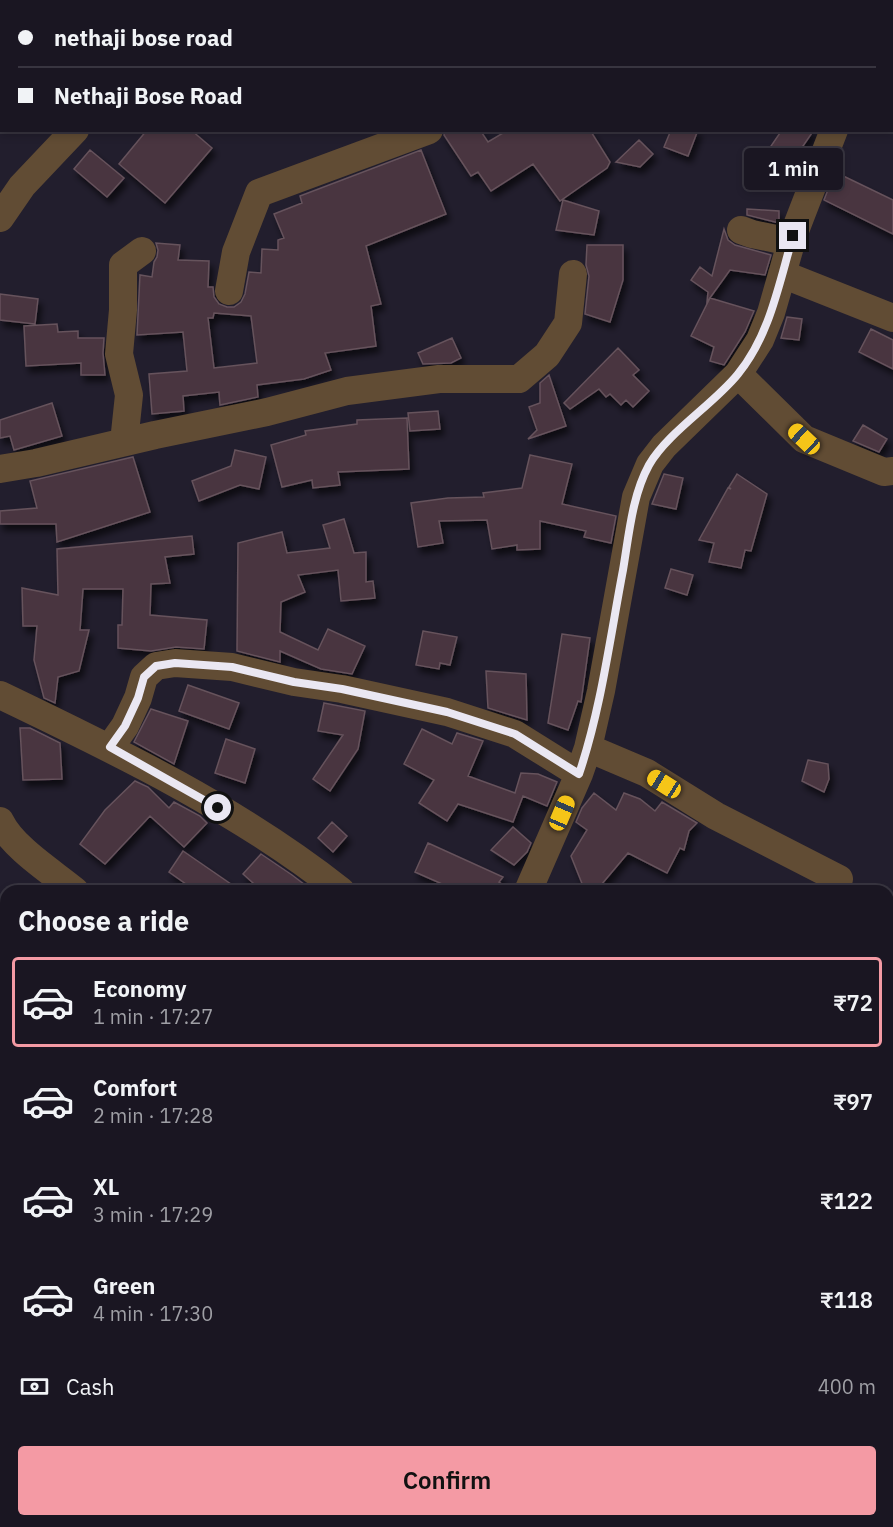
<!DOCTYPE html>
<html lang="en">
<head>
<meta charset="utf-8">
<style>
	:root { --surface:#1a1622; --page:#27232f; --text:#f1f3f6; --muted:#9f9fa5; --line:#383540; --accent:#f49aa4 }
	body { margin:0; font-family:"IBM Plex Sans",sans-serif; background:var(--page); color:var(--text); height:100vh; display:flex; flex-direction:column; font-size:22px; white-space:nowrap }
	* { box-sizing:border-box; margin:0 }
	p { font-size:20px; color:var(--muted) }
	.icon { flex:none; width:33px; height:33px; fill:none; stroke:currentColor; stroke-width:2; stroke-linecap:round; stroke-linejoin:round }
	.map { position:relative; flex:1; overflow:hidden }
	.panel { position:absolute; left:0px; top:885px; width:894px; height:642px; display:flex; flex-direction:column; background:var(--surface); border-radius:18px 18px 0 0; box-shadow:0 3px 9px #0003,0 0 0 2px var(--line) }
	.panel>* { flex:none }
	.guide { position:absolute; left:0px; top:0px; width:894px; height:132px; box-shadow:0 3px 9px #0003,0 0 0 2px var(--line); display:grid; align-content:center; height:132px; padding:0 18px; background:var(--surface) }
	.end { position:absolute; width:27px; height:27px; margin:-14px; border:8px solid #eae7f2; background:#111; box-shadow:0 0 0 3px #111 }
	.from { border-radius:50% }
	.bubble { position:absolute; height:42px; border-radius:6px; background:var(--surface); box-shadow:0 3px 9px #0003,0 0 0 2px var(--line); font-size:20px; font-weight:600; line-height:42px; text-align:center }
	.car { position:absolute; width:18px; height:36px; margin:-18px -9px; border-radius:8px; box-shadow:0 0 4px 2px #0007; background:linear-gradient(#f5c518 24%,#345 0 40%,#f5c518 0 76%,#345 0 86%,#f5c518 0) }
	.guide b { display:flex; align-items:center; gap:21px; height:57px; font-size:22px }
	.guide b+b { border-top:2px solid var(--line) }
	.guide i { width:15px; height:15px; background:var(--text) }
	ul { padding:0; list-style:none }
	li { display:flex; align-items:center; gap:18px; height:90px; margin:0 12px 9px; padding:0 6px; border:3px solid transparent; border-radius:6px }
	li div { flex:1 }
	li b { display:block; font-size:22px }
	li em { font-style:normal; font-weight:600 }
	li.active { border-color:var(--accent) }
	li>.icon { width:54px; height:54px; stroke-width:1.5 }
	h2 { padding:0 18px; font-size:27px; line-height:72px }
	.pay { display:flex; align-items:center; gap:15px; height:66px; padding:0 18px; font-size:22px }
	.pay p { margin-inline-start:auto }
	.cta { display:flex; gap:12px; margin-top:auto; padding:12px 18px }
	.cta a { flex:1; height:69px; border-radius:6px; background:var(--accent); color:#111; font-size:24px; font-weight:600; line-height:69px; text-align:center }
	.map>svg:first-child { display:block }
	.building { fill:#48353f; stroke:#66525c; stroke-width:1.5; fill-rule:evenodd; filter:url(#shadow) }
	.lines { fill:none; stroke-linecap:round; stroke-linejoin:round }
	.minor { stroke:#614c34; stroke-width:28 }
	.major { stroke:#a27541; stroke-width:33 }
	.route { stroke:#eae7f2; stroke-width:8 }
</style>
</head>
<body>
<div class="map">
<svg width="893" height="1527" viewBox="0 0 893 1527">
	<defs>
		<filter id="shadow"><feDropShadow dx="3.5" dy="6" stdDeviation="3" flood-color="#0009"/></filter>
	</defs>
	<rect width="100%" height="100%" fill="#221e2d"/>
	<path class="building" d="M147,130H191L212,148L165,203L119,164Z
		M445,130H480L488,142L508,130H590L610,162L607,168L560,201L533,164L491,191L478,172L471,176L444,135Z
		M671,130H698L688,156L664,147Z
		M782,130H814L792,162L771,146Z
		M639,140L653,154L640,167L616,162Z
		M90,150L124,178L107,197L74,169Z
		M421,150L446,214L366,246L381,304L371,306L376,346L325,353L331,370L304,379L257,385L258,397L220,405L219,392L183,396L184,411L152,414L149,374L187,371L183,332L137,335L140,275L152,277L154,262L157,257L158,250L156,243L180,245L178,260L209,261L208,287H213L214,297L219,304L227,307H234L241,302L245,294L249,272L261,273L262,249L278,250V240L284,238L274,214L302,203L300,196ZM214,313L251,316L257,363L214,368L208,318H213Z
		M835,172L893,200V234L824,200Z
		M563,200L599,211L594,235L556,230Z
		M747,209L779,211V223L747,215Z
		M724,229L728,240L735,245L771,255L765,275L730,270L707,302L708,292L691,280L700,267L712,276Z
		M587,245H623V280L610,322L585,314L589,276L586,265Z
		M0,294L38,299L35,324L0,320Z
		M710,298L754,311L745,332L724,365L710,361L714,347L691,336Z
		M787,317L802,319L799,340L781,338Z
		M57,324L58,332L78,331V338H104L103,353L105,375H81V363L26,366L24,326Z
		M871,329L893,340V369L859,352Z
		M452,338L461,358L451,363L423,364L418,353Z
		M618,348L639,370L633,375L649,391L633,407L626,400L621,405L610,394L606,397L599,389L570,409L564,403Z
		M549,375L566,426L528,439L537,430L529,407L540,403V383Z
		M52,403L62,436L14,450L10,436L0,438V420Z
		M438,411L440,429L410,431L408,413Z
		M407,418L409,469L338,472L340,485L313,488L312,480L282,487L271,445L306,435L305,431L357,424V420Z
		M863,425L887,439L879,452L853,441Z
		M235,450L266,457L259,489L240,485L199,501L192,481L231,466Z
		M530,455L572,464L562,504L616,516L611,543L584,537L586,531L540,521V549L517,550V545L492,549L487,520L439,521L443,543L418,547L411,503L448,498L484,497L483,493L522,488Z
		M133,457L150,512L57,542L56,524H0V511L37,508L30,481Z
		M664,474L683,478L676,509L652,504Z
		M737,474L767,494L751,551L745,550L741,568L709,562L714,543L699,540L728,488L731,489L729,487Z
		M344,519L354,553L366,552V582L373,581L375,598L341,601L338,570L298,575L305,592L281,602L280,632L318,650L328,629L365,646L352,674L321,669L280,651V662L237,651L238,543L282,532L287,553L330,548L323,525Z
		M192,536L194,554L165,557L170,583L151,584L150,615L207,620L204,649L176,647L151,651L118,648V625H122L123,589H83L80,630H89L79,671L58,677L55,703L44,698L34,660L37,626H23L22,588L58,595L57,549Z
		M671,569L693,575L687,595L665,588Z
		M423,631L457,637L450,665L440,663L439,669L416,665Z
		M562,634L590,638L581,702L578,701L568,730L548,723Z
		M486,671L526,674L527,720L488,708Z
		M188,685L239,703L229,729L179,711Z
		M324,703L365,711L358,749L330,791L313,779L343,735L318,731Z
		M151,709L188,721L174,764L134,742Z
		M20,728H30L60,743L62,779L23,780Z
		M422,729L452,744L457,733L483,741L468,776L515,793L521,773L538,774L557,782L547,806L523,796L513,822L458,804L447,821L419,803L434,780L404,764Z
		M226,739L255,749L245,783L215,773Z
		M808,760L828,764L829,779L824,792L802,781Z
		M135,781L148,787L169,808L174,802L200,816L207,823L184,847L150,816L105,864L80,844L105,810Z
		M594,793L616,810L624,793L640,799L655,811L662,802L697,823L689,831L684,850L680,848L667,873L628,853L596,891H585L571,856L587,830L576,822L582,808Z
		M332,822L347,836L333,852L318,838Z
		M513,827L531,843L527,852L514,865L491,850Z
		M428,843L503,877L499,882L511,891H458L415,872Z
		M183,851L241,891H196L169,872Z
		M261,854L292,875L313,891H262L243,874Z"/>
	<g class="lines">
		<path class="minor" d="M214,0L215,2
			M326,0L327,2
			M434,0L437,2
			M700,0L739,2
			M806,2V0
			M884,2V0
			M0,218L22,186L75,130
			M741,230L752,234L791,242
			M782,274L893,318
			M229,291L236,252L259,193L429,130
			M738,374L804,439L884,472L893,471
			M124,442L129,395L119,354L123,310V265L142,251
			M0,469L36,463L155,435L267,412L347,391L439,379H519L547,355L568,323L573,274
			M0,695C119,752 237,809 341,891
			M110,747L125,726L138,698L144,677L156,666L175,663L232,667L294,682L342,689L447,712L515,734L579,774
			M588,748L647,773L716,816L839,879
			M0,821C13,848 52,872 75,891
			M528,891L579,774L588,748L601,691L636,497L650,464L664,446L738,374L760,340L771,313L793,236L834,130
			M888,1049L893,1054
			M0,1418L6,1415
			M175,1521L179,1527"/>
		<path class="major" d="M888,1015L893,1009
			M563,1527L568,1521"/>
	</g>
	<g class="lines">
		<path class="route" d="M218,808L110,747L125,726L138,698L144,677L156,666L175,663L232,667L294,682L342,689L447,712L515,734L579,774C601,709 610,638 623,570C629,535 632,496 649,465C668,432 714,404 738,374C770,335 779,283 793,236"/>
	</g>
</svg>
<i class="end from" style="left:218px;top:808px"></i>
<i class="end" style="left:793px;top:236px"></i>
<div class="bubble" style="left:744px;top:148px;width:99px">1 min</div>
<i class="car" style="left:804px;top:439px;rotate:313deg"></i>
<i class="car" style="left:664px;top:784px;rotate:302deg"></i>
<i class="car" style="left:562px;top:813px;rotate:23deg"></i>
<div class="guide">
<b><i class="from"></i>nethaji bose road</b>
<b><i></i>Nethaji Bose Road</b>
</div>
<section class="panel">
<h2>Choose a ride</h2>
<ul>
<li class="active"><svg class="icon" aria-label="car" viewBox="0 0 24 24"><path d="M5 17H2v-5l4-1 3-4h7l3 4 3 1v5h-3M9 17h6M6 11h13"/><circle cx="7" cy="17" r="2"/><circle cx="17" cy="17" r="2"/></svg><div><b>Economy</b><p>1 min · 17:27</p></div><em>₹72</em></li>
<li><svg class="icon" aria-label="car" viewBox="0 0 24 24"><path d="M5 17H2v-5l4-1 3-4h7l3 4 3 1v5h-3M9 17h6M6 11h13"/><circle cx="7" cy="17" r="2"/><circle cx="17" cy="17" r="2"/></svg><div><b>Comfort</b><p>2 min · 17:28</p></div><em>₹97</em></li>
<li><svg class="icon" aria-label="car" viewBox="0 0 24 24"><path d="M5 17H2v-5l4-1 3-4h7l3 4 3 1v5h-3M9 17h6M6 11h13"/><circle cx="7" cy="17" r="2"/><circle cx="17" cy="17" r="2"/></svg><div><b>XL</b><p>3 min · 17:29</p></div><em>₹122</em></li>
<li><svg class="icon" aria-label="car" viewBox="0 0 24 24"><path d="M5 17H2v-5l4-1 3-4h7l3 4 3 1v5h-3M9 17h6M6 11h13"/><circle cx="7" cy="17" r="2"/><circle cx="17" cy="17" r="2"/></svg><div><b>Green</b><p>4 min · 17:30</p></div><em>₹118</em></li>
</ul>
<div class="pay"><svg class="icon" aria-label="cash" viewBox="0 0 24 24"><path d="M3 7h18v10H3z"/><circle cx="12" cy="12" r="2"/></svg>Cash<p>400 m</p></div>
<div class="cta"><a>Confirm</a></div>
</section>
</div>
</body>
</html>
